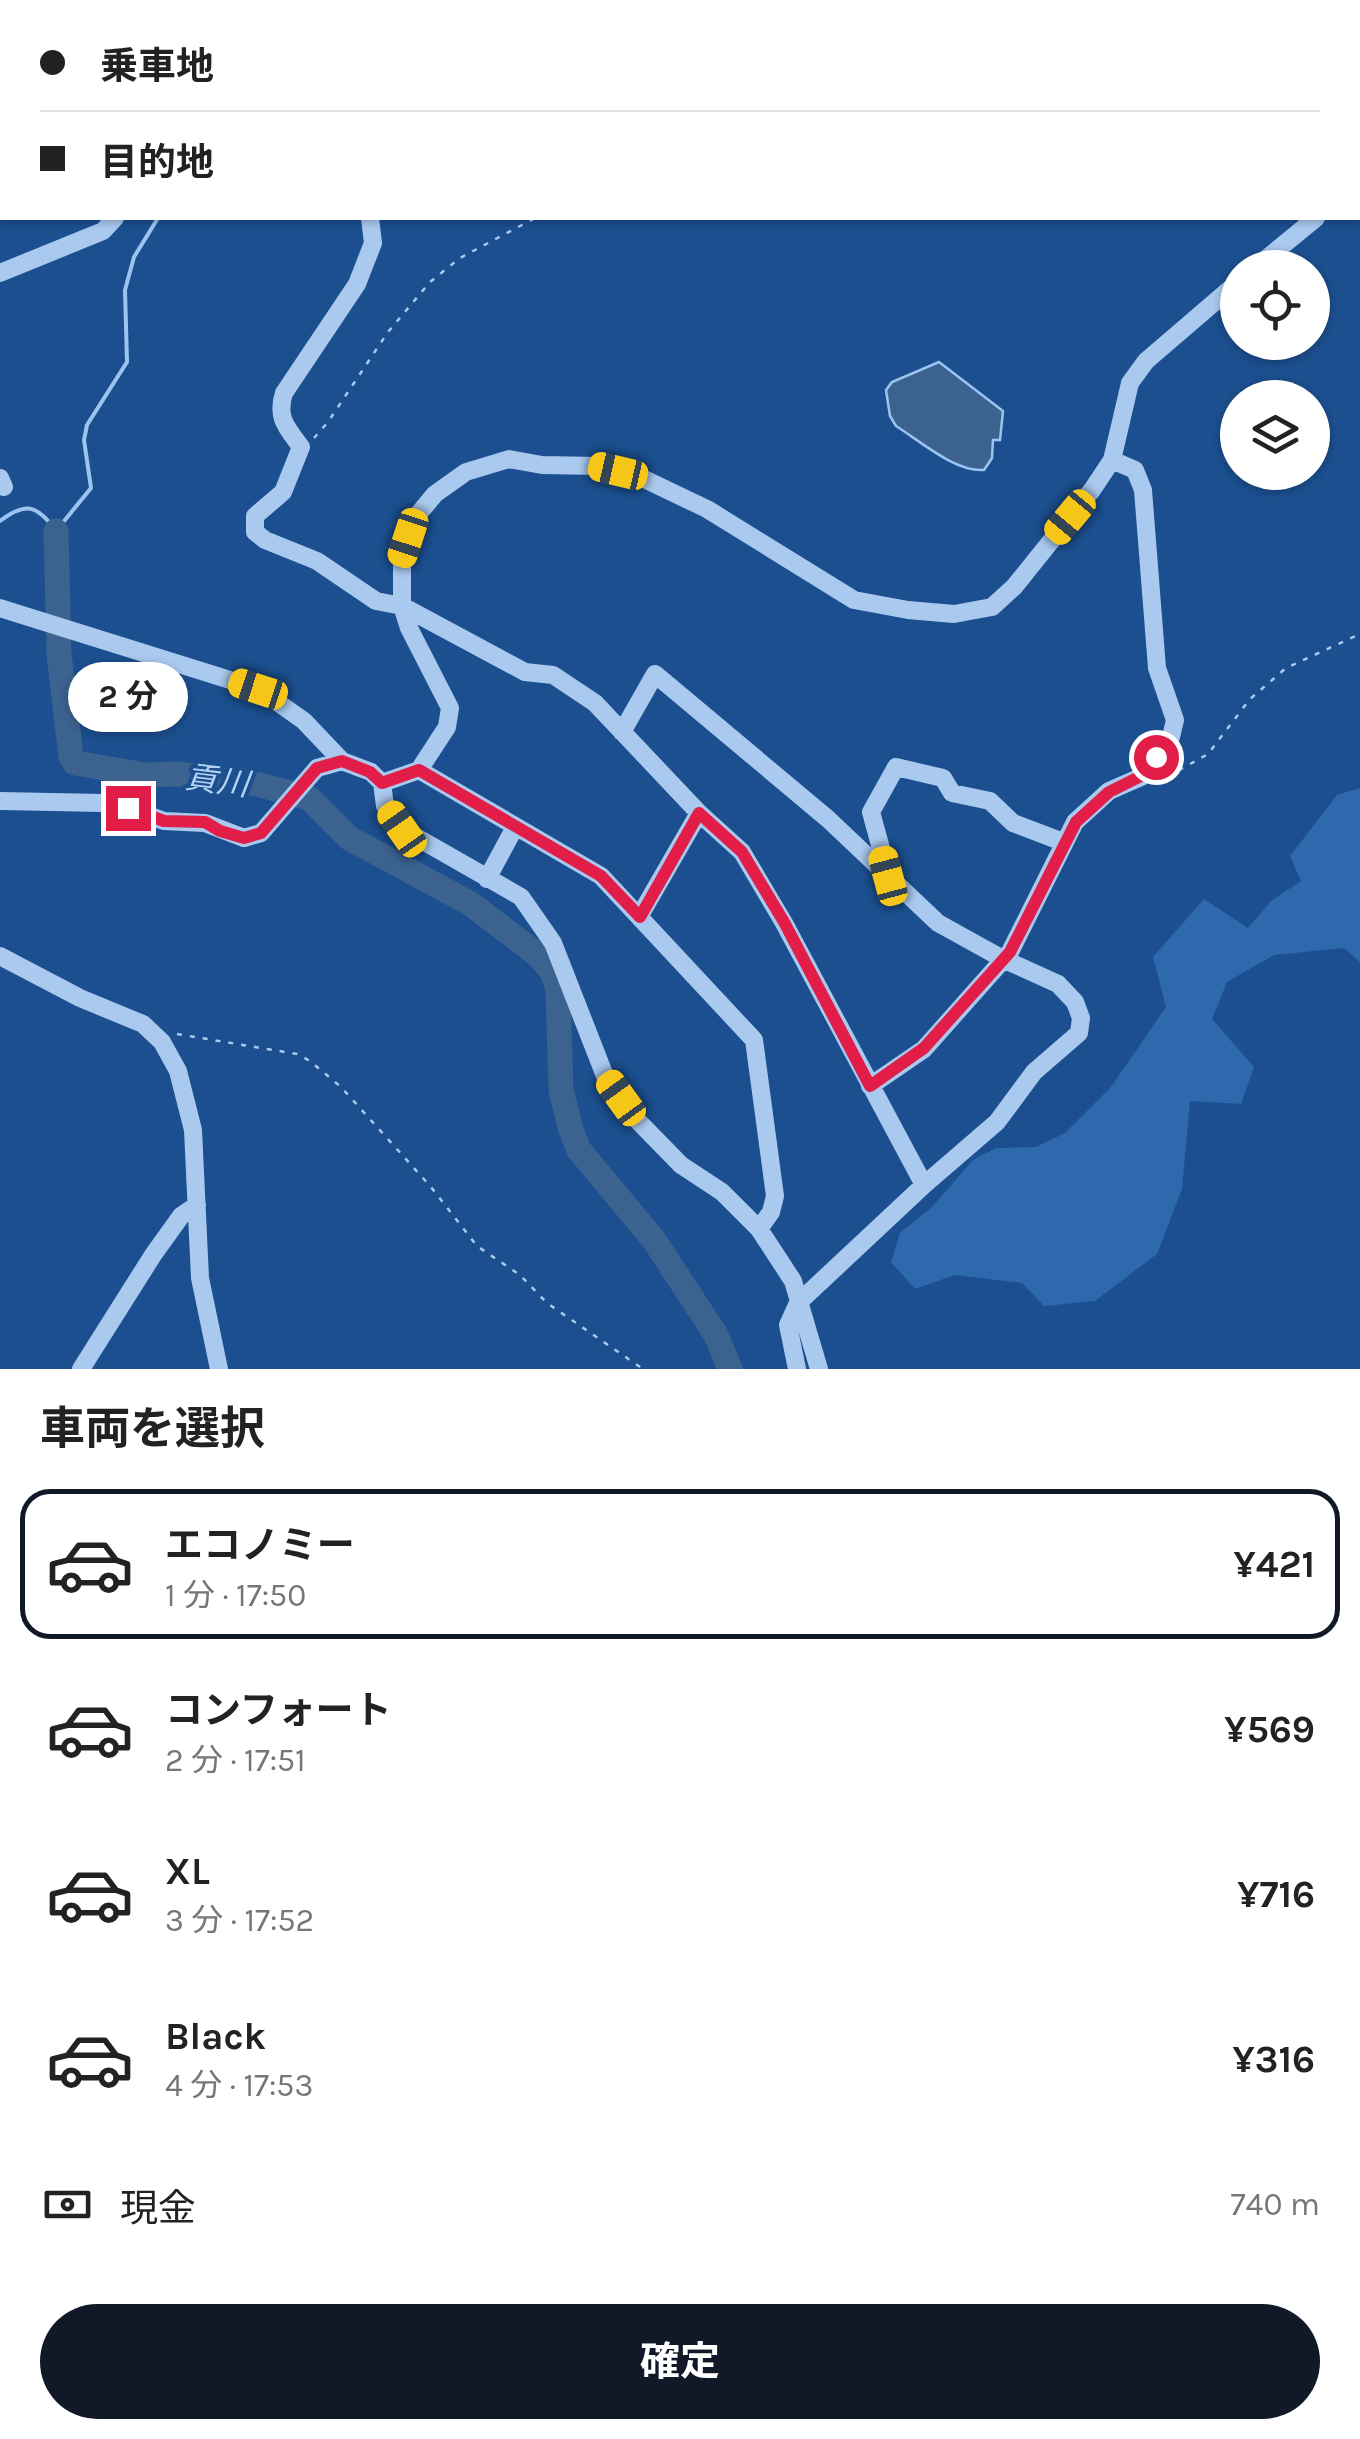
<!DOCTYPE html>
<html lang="ja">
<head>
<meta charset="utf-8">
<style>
	:root { --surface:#fff; --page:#f6f6f6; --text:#222; --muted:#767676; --line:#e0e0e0; --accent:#111827 }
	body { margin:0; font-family:Karla,"Noto Sans JP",sans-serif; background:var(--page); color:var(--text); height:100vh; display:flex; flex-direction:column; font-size:38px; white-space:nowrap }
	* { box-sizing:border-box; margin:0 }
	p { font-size:32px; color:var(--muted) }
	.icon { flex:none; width:55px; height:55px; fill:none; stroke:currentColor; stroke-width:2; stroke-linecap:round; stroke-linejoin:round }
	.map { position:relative; height:1369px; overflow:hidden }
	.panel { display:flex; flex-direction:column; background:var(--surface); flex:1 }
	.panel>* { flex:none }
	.hud { position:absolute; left:0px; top:0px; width:1360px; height:220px; box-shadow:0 2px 8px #0004; display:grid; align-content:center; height:220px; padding:0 40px; background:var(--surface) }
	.controls { position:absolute; left:1220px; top:250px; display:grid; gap:20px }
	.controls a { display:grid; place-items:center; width:110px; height:110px; border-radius:50%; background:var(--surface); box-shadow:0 2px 8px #0004; font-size:50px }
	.end { position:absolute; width:45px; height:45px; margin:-22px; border:12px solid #e11d48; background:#fff; box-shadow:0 0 0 5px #fff }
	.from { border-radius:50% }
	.bubble { position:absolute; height:70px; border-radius:35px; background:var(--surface); box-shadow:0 2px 8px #0004; font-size:32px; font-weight:700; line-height:70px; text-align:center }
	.car { position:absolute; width:30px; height:60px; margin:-30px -15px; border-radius:12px; box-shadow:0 0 8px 2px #0007; background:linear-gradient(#f5c518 24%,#345 0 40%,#f5c518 0 76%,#345 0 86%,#f5c518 0) }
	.hud b { display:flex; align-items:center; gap:35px; height:95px; font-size:38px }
	.hud b+b { border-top:2px solid var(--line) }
	.hud i { width:25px; height:25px; background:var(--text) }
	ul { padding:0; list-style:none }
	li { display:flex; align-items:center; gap:30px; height:150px; margin:0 20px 15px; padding:0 20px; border:5px solid transparent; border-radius:30px }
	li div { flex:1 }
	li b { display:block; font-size:38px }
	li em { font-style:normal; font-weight:700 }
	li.selected { border-color:var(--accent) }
	li>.icon { width:90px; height:90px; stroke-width:1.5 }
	h2 { padding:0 40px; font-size:45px; line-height:120px }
	.pay { display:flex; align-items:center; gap:25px; height:110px; padding:0 40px; font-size:38px }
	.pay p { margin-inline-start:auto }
	.cta { display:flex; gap:20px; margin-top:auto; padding:20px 40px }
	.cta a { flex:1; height:115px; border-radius:60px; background:var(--accent); color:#fff; font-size:40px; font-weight:700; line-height:115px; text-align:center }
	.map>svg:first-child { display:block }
	.green { fill:#2e69ad }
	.water { fill:#3c6290; stroke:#9cc4f0; stroke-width:2.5 }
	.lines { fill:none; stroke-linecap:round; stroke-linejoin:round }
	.stream { stroke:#9cc4f0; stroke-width:4 }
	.river { stroke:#3c6290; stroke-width:25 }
	.path { stroke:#a9c9ee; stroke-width:2.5; stroke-dasharray:5 8; stroke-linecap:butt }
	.minor { stroke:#a9c9ee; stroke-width:18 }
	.route { stroke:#e11d48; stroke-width:12 }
	.labels { text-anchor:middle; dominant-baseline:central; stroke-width:8; stroke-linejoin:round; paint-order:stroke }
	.water-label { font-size:32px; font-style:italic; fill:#b5d3f5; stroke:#1b4f8f }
</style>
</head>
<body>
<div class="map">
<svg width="1360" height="1369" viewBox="0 0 1360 1369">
	<rect width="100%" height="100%" fill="#1b4f8f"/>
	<path class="green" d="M1360,788V962L1344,948L1274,955L1227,982L1212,1019L1254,1067L1241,1104L1190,1101L1182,1189L1157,1254L1095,1301L1044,1306L1022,1283L955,1275L915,1289L891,1262L900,1233L931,1208L973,1160L996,1148L1036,1147L1065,1133L1111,1087L1166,1007L1153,957L1204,899L1248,928L1271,901L1301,881L1290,856L1337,795Z"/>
	<path class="water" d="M939,362L1003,411L1000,440H993L992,458L984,470C955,472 920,441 896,426L890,416L886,390L892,382Z"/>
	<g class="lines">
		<path class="stream" d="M320,2L321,0
			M0,521C25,502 37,504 56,531L91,488L84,440L87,425L127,362L125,290L134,257L158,218"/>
		<path class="river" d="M56,531L59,654L71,757L75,763L146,775L179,774L253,783L309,798L349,838L471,904L539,956L553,973L558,990L561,1090L571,1130L579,1150L654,1240L716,1335L730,1369"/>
		<path class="path" d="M314,438L328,422L388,332L430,282L460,258L535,218
			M1156,783L1208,754L1250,699L1286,668L1360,634
			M177,1034L297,1054L310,1061L341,1087L431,1187L477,1246L520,1275L547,1303L643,1369"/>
		<path class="minor" d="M168,0L169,2
			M622,2L626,0
			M1358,77L1360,72
			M1358,184L1360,182
			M370,218L373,243L357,284L284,393C276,418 287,428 301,447L283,492L255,516V532L265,540L317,561L376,601L402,606L525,672L553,675L595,703L699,813L742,852L784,923L924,1185
			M1255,268L1316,218
			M0,273L103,231L115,218
			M0,478L4,487
			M0,608L259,689L304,721L342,761L371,772L382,783L419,770L447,727L450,708L409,628L402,606V558L415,518L435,494L466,472L509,459L542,465L598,466L638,476L707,509L854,600L908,610L954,614L992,607L1014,587L1092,490L1112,460L1130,383L1146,361L1238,282
			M622,732L655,674L828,819L938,923L1003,959L1058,984L1075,1002L1081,1018L1079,1033L1034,1072L997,1122L924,1185L798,1303L788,1325L797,1369
			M419,770L601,876L754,1040L775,1196L771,1212L759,1229
			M382,783L385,806L402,829L521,897L553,943L605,1076L638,1121L681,1165L722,1192L759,1229L793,1281L819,1369
			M0,801L103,803L128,808L164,821L205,823L244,838L261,833L317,768L342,761
			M888,874L871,812L896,767L943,778L952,793L990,801L1013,823L1063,842
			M487,879L515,827
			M639,917L699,813
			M0,956L80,998L143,1024L162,1042L178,1071L193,1130L200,1278L219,1369
			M870,1086L924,1049L1010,952L1075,822L1109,791L1141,777L1171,737L1175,720L1157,668L1143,490L1135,470L1112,460
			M81,1369L153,1255L181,1216L197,1205"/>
	</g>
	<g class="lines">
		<path class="route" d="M128,808L164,821L205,822L220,831L244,838L261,833L317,768L342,761L370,772L382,783L419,770L601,876L640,917L699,813L742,852L784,922L870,1086L924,1048L1010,952L1076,822L1109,792L1141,776L1156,757"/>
	</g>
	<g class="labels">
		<g class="water-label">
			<text transform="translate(217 781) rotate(7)">貢川</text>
		</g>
	</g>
</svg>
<div class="controls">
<a><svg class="icon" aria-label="locate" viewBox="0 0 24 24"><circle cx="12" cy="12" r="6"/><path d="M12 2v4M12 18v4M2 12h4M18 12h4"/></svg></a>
<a><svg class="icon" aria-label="layers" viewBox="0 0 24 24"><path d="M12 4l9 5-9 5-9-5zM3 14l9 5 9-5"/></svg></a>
</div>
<i class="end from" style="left:1156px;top:757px"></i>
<i class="end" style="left:128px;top:808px"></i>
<div class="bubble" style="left:68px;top:662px;width:120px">2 分</div>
<i class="car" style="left:618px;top:471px;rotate:283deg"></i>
<i class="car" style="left:1070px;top:517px;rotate:220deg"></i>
<i class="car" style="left:408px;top:538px;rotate:198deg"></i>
<i class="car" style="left:258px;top:689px;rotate:288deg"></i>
<i class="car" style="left:402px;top:829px;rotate:325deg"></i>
<i class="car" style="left:888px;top:876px;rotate:345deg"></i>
<i class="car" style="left:621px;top:1098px;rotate:324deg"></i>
<div class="hud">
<b><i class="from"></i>乗車地</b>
<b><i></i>目的地</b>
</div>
</div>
<section class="panel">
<h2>車両を選択</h2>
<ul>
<li class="selected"><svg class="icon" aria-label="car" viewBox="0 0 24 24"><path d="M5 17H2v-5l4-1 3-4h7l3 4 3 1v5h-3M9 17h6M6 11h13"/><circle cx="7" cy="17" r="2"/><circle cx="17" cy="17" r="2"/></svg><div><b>エコノミー</b><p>1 分 · 17:50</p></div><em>¥421</em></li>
<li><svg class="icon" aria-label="car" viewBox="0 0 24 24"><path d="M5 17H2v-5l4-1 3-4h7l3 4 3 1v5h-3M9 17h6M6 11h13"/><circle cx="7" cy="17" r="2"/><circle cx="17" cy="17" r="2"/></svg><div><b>コンフォート</b><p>2 分 · 17:51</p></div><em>¥569</em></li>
<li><svg class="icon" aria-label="car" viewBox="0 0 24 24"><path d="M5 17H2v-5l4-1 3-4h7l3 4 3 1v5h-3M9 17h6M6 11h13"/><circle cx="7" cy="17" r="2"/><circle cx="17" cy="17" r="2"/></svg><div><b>XL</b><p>3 分 · 17:52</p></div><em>¥716</em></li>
<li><svg class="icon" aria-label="car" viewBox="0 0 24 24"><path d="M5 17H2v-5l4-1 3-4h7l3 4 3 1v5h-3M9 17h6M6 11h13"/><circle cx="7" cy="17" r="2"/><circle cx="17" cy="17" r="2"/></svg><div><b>Black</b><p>4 分 · 17:53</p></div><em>¥316</em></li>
</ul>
<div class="pay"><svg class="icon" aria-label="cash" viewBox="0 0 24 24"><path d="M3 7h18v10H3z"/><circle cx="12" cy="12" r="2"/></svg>現金<p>740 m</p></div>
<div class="cta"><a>確定</a></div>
</section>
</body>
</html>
